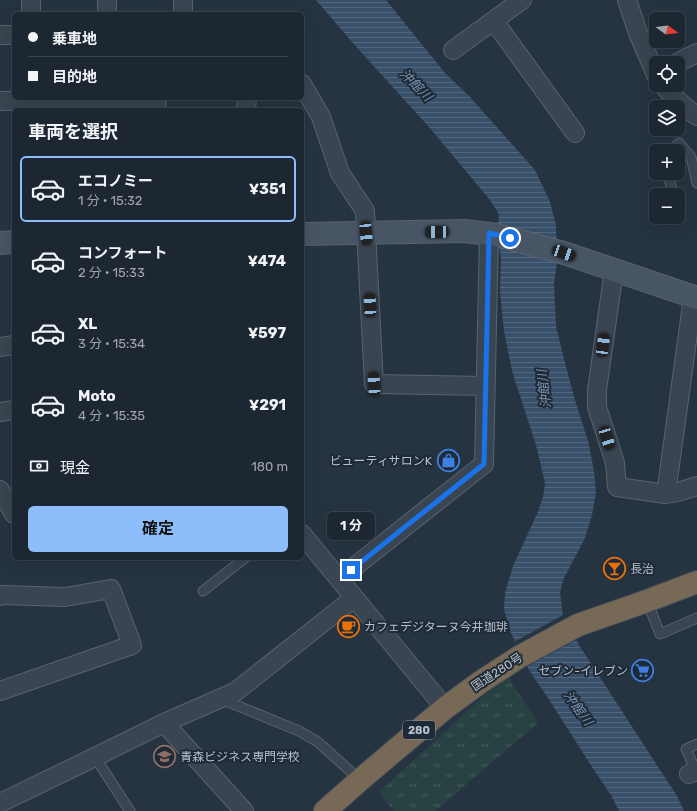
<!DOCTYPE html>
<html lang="ja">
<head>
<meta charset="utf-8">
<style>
	:root { --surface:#1c2732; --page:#252f3a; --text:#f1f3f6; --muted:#a0a5ac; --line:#3a444d; --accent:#8dbefb }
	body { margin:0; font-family:Rubik,"Noto Sans JP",sans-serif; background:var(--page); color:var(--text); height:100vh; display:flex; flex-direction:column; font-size:15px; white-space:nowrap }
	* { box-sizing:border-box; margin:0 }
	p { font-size:13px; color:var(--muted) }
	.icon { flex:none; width:22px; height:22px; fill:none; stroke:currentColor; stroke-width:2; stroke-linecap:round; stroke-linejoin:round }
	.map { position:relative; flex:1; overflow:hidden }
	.panel { position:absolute; left:12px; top:108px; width:292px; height:452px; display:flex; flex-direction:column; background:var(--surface); border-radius:6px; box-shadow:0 4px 16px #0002,0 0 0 1px var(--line) }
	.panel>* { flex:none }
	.hud { position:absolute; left:12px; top:12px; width:292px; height:88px; border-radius:6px; box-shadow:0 4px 16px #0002,0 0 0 1px var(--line); display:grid; align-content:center; height:88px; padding:0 16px; background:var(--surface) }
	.needle { width:26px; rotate:105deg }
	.buttons { position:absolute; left:649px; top:12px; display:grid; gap:8px }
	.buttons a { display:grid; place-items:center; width:36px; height:36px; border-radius:6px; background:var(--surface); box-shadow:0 4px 16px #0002,0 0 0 1px var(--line); font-size:20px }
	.end { position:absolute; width:18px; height:18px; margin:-9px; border:5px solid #1a73e8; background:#fff; box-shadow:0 0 0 2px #fff }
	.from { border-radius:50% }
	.bubble { position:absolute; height:28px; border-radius:6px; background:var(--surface); box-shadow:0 4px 16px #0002,0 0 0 1px var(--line); font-size:13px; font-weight:700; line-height:28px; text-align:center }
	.car { position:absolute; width:12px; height:24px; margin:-12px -6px; border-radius:5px; box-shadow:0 0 3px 1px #0007; background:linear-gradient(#222 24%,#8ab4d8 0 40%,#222 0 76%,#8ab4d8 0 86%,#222 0) }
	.hud b { display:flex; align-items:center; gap:14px; height:38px; font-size:15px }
	.hud b+b { border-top:1px solid var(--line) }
	.hud i { width:10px; height:10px; background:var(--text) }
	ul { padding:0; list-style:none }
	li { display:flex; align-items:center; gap:12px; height:66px; margin:0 8px 6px; padding:0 8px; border:2px solid transparent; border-radius:6px }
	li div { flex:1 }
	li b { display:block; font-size:15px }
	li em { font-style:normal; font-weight:700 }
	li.selected { border-color:var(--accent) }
	li>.icon { width:36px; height:36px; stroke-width:1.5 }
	h2 { padding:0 16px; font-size:18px; line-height:48px }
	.pay { display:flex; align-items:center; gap:10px; height:44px; padding:0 16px; font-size:15px }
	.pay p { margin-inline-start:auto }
	.action { display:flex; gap:8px; margin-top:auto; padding:8px 16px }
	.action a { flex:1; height:46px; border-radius:6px; background:var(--accent); color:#111; font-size:16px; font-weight:700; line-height:46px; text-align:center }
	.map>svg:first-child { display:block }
	.grass { fill:url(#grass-tufts) }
	.water { fill:url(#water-rules) }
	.pier { fill:#263442 }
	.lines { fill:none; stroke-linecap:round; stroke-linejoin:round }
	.lane-casing { stroke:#58636f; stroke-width:11 }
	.street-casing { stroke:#58636f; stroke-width:20 }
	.secondary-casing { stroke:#58636f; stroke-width:24 }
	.highway-casing { stroke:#45505c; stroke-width:24 }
	.lane { stroke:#3a4552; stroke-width:9 }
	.street { stroke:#3a4552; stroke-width:18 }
	.secondary { stroke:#485565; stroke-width:22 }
	.highway { stroke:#786957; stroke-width:22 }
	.route { stroke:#1a73e8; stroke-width:5 }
	.labels { text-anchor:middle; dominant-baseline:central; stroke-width:4; stroke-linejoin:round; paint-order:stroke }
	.shield { fill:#1f2a37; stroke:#89939f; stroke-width:1 }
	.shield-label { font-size:11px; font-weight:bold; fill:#b7c0cc }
	.poi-label { font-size:12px; fill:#b7c0cc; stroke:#1f2a37; text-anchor:start }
	.street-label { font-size:12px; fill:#b7c0cc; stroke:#1f2a37 }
	.water-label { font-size:13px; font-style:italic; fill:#7693b0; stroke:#1f2a37 }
</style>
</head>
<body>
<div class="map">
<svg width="697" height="811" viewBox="0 0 697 811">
	<defs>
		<pattern id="grass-tufts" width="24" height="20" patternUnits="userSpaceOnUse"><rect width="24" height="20" fill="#284243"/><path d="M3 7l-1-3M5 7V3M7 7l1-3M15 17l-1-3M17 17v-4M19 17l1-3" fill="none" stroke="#455c5d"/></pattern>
		<pattern id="water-rules" width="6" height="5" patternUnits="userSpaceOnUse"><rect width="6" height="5" fill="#39506a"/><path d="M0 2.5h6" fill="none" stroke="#53677e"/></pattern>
	</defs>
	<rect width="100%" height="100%" fill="#263442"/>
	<path class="grass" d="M507,675L538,723L435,811H394L379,792Z"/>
	<path class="water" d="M316,0H386L445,73L470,97L535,170L550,202L556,225L557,262L554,283L556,326L566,367L575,400L588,441L594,471L596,493L592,515L585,538L563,580L560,593L563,616L579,645L677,796L684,811H619L611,795L592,767L550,701L529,670L511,633L504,609L505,593L513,566L537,514L543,497L545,483L536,445L512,371L504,331L500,293L501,258L497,235L499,214L490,200L429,127L352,42Z"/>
	<path class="pier" d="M565,614L578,639L526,667L514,642Z"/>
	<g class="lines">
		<defs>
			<path id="lane" d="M670,151L679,143L691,157L697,183
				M667,173L673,192
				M203,591L245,558
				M647,601L660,634L697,618
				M221,699L299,731L318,742L360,780
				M95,757L130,811
				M696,771L686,749L697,744"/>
			<path id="street" d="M107,0V14
				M627,0L638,33L656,75
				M31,14V0
				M183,14V0
				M494,21L575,133
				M0,35H14
				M453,50L522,0
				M677,63L697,53
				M302,84L321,117L340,173L365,211L374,384L485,386
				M663,85C673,97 684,107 697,116
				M0,101L93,99L149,110
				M156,110L157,98
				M246,110L247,98
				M614,270L597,390V407L615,463L617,487L666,494L678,492L697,486
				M0,347L14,345
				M0,412L14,410
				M0,490L14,514
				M666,494L693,297
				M302,534L445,708
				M339,579L484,464L489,233
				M0,596L2,595L65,597L111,589L132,645L0,691
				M164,723L244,811
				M689,774L697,771
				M0,803L95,757L164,723L235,692L354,598"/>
			<path id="secondary" d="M302,234L465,231L497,235L564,253L697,298
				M0,243L14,242"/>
			<path id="highway" d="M325,811L360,780L445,708L482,681L519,657L578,625L647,601L697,582"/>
		</defs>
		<use href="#lane" class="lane-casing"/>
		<use href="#street" class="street-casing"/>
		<use href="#secondary" class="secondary-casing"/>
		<use href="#highway" class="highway-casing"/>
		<use href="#lane" class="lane"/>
		<use href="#street" class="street"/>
		<use href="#secondary" class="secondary"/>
		<use href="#highway" class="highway"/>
	</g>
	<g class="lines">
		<path class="route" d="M351,570L484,464L489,233L510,238"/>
	</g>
	<defs>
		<symbol id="shop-ring" viewBox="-11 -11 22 22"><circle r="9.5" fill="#1f2a37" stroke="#3f7fe0" stroke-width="1.5"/><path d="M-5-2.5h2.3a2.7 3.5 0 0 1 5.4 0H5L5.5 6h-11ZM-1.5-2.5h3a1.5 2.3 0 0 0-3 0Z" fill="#3f7fe0"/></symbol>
		<symbol id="bar-ring" viewBox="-11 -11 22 22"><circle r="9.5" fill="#1f2a37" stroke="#e8710a" stroke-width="1.5"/><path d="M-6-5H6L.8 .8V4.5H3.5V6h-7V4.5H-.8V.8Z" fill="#e8710a"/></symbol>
		<symbol id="cafe-ring" viewBox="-11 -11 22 22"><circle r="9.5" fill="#1f2a37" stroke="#e8710a" stroke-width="1.5"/><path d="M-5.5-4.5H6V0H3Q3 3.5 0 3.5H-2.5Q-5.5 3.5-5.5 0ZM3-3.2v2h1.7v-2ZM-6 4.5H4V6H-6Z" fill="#e8710a"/></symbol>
		<symbol id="supermarket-ring" viewBox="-11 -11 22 22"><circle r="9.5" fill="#1f2a37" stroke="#3f7fe0" stroke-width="1.5"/><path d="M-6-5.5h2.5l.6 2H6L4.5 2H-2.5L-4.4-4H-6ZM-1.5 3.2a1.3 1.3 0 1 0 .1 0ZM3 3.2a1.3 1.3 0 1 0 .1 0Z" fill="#3f7fe0"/></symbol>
		<symbol id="school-ring" viewBox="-11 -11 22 22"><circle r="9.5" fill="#1f2a37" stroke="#8d6e63" stroke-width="1.5"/><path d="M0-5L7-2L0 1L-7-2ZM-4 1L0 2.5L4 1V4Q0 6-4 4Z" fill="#8d6e63"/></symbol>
	</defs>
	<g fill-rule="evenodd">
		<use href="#shop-ring" x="436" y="448" width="25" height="25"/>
		<use href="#bar-ring" x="602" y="556" width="25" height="25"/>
		<use href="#cafe-ring" x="336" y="614" width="25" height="25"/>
		<use href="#supermarket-ring" x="630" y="658" width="25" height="25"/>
		<use href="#school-ring" x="152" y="744" width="25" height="25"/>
	</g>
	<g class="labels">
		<rect class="shield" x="403" y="721" width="32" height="18" rx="3"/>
		<g class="shield-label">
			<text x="419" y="730">280</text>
		</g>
		<g class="poi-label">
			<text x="432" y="461" text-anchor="end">ビューティサロンK</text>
			<text x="630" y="569">長治</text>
			<text x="364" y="627">カフェデジターヌ今井珈琲</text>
			<text x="628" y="671" text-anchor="end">セブン-イレブン</text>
			<text x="180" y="757">青森ビジネス専門学校</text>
		</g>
		<g class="street-label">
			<text transform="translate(497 672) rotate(-33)">国道280号</text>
		</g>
		<g class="water-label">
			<text transform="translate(416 85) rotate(45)">沖館川</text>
			<text transform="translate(544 389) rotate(-97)">沖館川</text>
			<text transform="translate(578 708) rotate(54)">沖館川</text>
		</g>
	</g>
</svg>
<div class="buttons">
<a><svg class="needle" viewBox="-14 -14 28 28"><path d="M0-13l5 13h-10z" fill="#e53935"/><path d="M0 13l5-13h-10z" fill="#a0a5ac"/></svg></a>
<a><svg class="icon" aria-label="locate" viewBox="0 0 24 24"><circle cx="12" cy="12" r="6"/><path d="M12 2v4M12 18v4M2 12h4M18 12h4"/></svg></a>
<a><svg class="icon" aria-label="layers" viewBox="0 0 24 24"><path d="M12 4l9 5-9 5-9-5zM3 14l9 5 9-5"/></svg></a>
<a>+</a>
<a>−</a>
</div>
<i class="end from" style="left:510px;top:238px"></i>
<i class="end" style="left:351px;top:570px"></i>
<div class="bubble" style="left:327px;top:512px;width:48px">1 分</div>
<i class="car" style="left:437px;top:232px;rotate:269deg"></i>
<i class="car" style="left:366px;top:233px;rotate:175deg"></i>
<i class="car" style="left:564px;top:253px;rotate:109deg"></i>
<i class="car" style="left:370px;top:305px;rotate:357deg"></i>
<i class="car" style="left:603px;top:345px;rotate:8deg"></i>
<i class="car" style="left:374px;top:384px;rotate:357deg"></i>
<i class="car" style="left:607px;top:438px;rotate:163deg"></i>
<div class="hud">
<b><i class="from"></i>乗車地</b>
<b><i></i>目的地</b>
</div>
<section class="panel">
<h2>車両を選択</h2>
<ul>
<li class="selected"><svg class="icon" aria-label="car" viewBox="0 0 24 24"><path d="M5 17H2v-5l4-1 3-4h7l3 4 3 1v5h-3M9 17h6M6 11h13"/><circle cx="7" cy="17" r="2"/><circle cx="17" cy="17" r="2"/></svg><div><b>エコノミー</b><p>1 分 · 15:32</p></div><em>¥351</em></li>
<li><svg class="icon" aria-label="car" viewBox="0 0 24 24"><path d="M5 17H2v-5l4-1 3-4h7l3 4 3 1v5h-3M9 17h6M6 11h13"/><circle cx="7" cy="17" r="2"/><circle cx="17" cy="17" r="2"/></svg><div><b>コンフォート</b><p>2 分 · 15:33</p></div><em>¥474</em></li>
<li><svg class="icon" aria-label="car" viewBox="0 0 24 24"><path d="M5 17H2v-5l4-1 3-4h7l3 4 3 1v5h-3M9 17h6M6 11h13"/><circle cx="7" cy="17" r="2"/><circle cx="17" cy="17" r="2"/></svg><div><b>XL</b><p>3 分 · 15:34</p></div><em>¥597</em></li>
<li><svg class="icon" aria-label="car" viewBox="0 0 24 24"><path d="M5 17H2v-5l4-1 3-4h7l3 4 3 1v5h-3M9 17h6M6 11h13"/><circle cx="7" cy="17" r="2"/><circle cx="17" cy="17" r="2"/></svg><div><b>Moto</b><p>4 分 · 15:35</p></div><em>¥291</em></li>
</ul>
<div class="pay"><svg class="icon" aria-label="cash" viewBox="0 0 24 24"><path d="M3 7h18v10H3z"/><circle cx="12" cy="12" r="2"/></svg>現金<p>180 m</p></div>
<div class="action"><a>確定</a></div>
</section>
</div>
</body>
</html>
